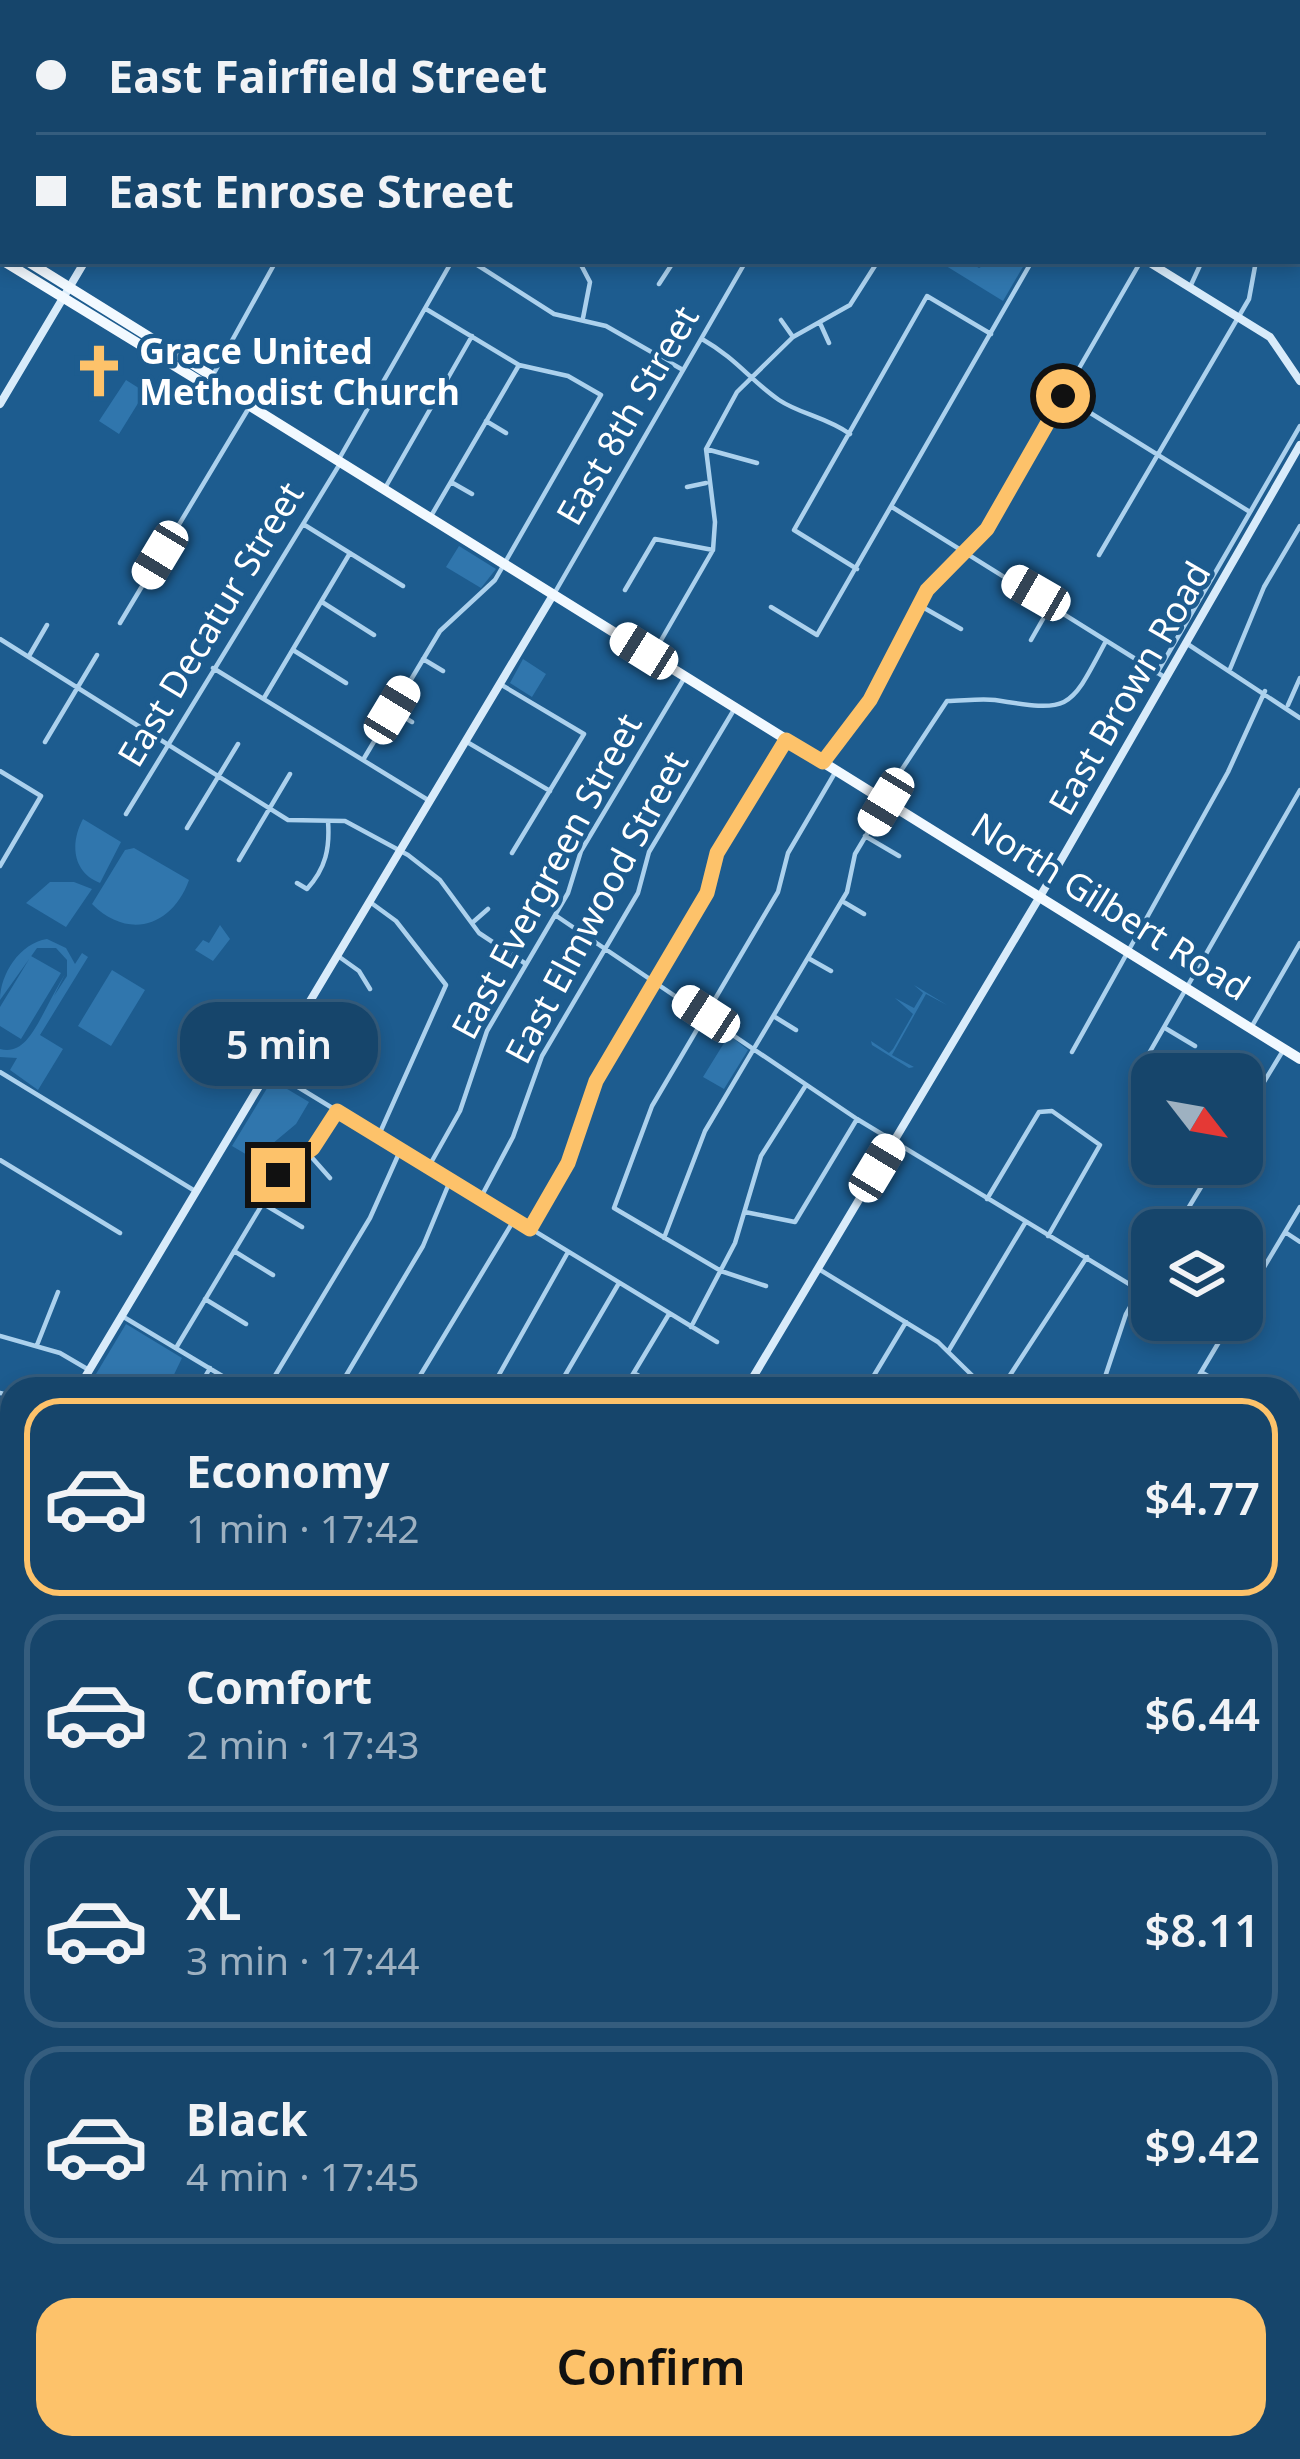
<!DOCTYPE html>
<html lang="en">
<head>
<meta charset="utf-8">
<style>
	:root { --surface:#16456b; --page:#234f73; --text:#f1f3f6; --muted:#9eb1c1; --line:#355d7e; --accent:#fdc26a }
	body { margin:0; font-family:"Noto Sans",sans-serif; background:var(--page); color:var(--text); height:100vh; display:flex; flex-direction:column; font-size:45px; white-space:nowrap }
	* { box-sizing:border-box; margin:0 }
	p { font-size:39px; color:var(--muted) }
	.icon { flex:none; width:66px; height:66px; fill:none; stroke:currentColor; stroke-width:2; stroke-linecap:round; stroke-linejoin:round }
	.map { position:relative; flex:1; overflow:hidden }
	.side { position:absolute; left:0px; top:1377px; width:1302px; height:1083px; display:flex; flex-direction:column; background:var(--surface); border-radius:36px 36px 0 0; box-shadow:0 6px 18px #0003,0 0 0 3px var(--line) }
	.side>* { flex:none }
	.hud { position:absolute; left:0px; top:0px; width:1302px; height:264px; box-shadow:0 6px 18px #0003,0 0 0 3px var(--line); display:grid; align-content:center; height:264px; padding:0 36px; background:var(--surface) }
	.needle { width:78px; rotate:121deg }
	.buttons { position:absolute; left:1131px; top:1053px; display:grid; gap:24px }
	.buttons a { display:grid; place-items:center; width:132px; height:132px; border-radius:24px; background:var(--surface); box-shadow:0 6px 18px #0003,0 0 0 3px var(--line); font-size:60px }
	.end { position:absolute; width:54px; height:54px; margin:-27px; border:15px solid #fdc26a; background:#111; box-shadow:0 0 0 6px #111 }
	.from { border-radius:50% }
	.bubble { position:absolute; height:84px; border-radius:36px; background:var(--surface); box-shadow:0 6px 18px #0003,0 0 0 3px var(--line); font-size:39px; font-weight:600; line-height:84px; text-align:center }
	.car { position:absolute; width:36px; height:72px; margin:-36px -18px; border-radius:15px; box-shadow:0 0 9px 3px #0007; background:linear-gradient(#fff 24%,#345 0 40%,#fff 0 76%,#345 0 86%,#fff 0) }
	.hud b { display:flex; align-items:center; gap:42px; height:114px; font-size:45px }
	.hud b+b { border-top:3px solid var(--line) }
	.hud i { width:30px; height:30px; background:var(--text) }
	ul { padding:21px 0 0; list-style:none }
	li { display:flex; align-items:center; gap:36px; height:198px; margin:0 24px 18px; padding:0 12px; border:6px solid var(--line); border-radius:36px }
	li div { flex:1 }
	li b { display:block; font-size:45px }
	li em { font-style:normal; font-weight:600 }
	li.active { border-color:var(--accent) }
	li>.icon { width:108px; height:108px; stroke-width:1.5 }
	.cta { display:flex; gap:24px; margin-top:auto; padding:24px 36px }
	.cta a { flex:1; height:138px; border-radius:36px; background:var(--accent); color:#111; font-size:48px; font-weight:600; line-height:138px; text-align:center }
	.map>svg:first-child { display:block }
	.green { fill:#3076ad }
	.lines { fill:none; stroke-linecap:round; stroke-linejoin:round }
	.canal { stroke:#4c779b; stroke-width:6 }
	.street { stroke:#acd1ed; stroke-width:4.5 }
	.secondary { stroke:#d8ebfa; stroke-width:8 }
	.primary { stroke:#f2f9ff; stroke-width:10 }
	.route { stroke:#fdc26a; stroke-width:15 }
	.labels { text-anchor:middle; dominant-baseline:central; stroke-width:9; stroke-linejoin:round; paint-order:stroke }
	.poi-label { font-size:36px; font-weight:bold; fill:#fff; stroke:#1d5c8f; text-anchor:start }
	.street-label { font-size:36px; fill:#fff; stroke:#1d5c8f }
</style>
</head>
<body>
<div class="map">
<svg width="1300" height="2459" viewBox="0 0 1300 2459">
	<rect width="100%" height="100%" fill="#1d5c8f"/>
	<path class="green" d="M938,261H967L979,268L991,261L1024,265L1003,301Z
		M126,380L145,392L119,434L99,421Z
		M459,546L496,569L481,588L446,567Z
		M523,659L546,674L532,697L510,683Z
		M83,819L121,842L100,883C72,872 70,843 83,819Z
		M134,848L189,880C172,927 128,940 92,904L125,850Z
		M50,882H74L92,889L66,927L26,903Z
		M220,925L230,939L213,961L195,950L203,940L209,943Z
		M47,939L66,948L75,964L82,953L88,957L40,1035L63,1049L38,1090L10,1070L17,1058L0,1057V1049C29,1056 37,1021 65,974L54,996L67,976V960L56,948H37L0,1000C0,974 20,943 47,939Z
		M31,956L61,973L21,1039L0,1026V1007Z
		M112,970L145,990L111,1046L78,1026Z
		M914,985L947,1005L926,994L892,1055L914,1067L909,1068L872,1045L871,1041L889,1053L893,1049L913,1014L895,998L914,1008L923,993Z
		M233,1019L262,1034L254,1050L225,1034Z
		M729,1035L748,1050L724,1089L703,1077Z
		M272,1080L309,1102L296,1124L254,1159L232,1146Z
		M126,1324L182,1358L167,1389H87Z
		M12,1616V1780L0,1800V1636Z"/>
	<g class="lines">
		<path class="canal" d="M940,3L949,0
			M0,122H3
			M1290,2065L1300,2064
			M0,2108H12"/>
		<path class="street" d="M131,0L136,3
			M279,0L283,3
			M727,0L732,3
			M50,3L52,0
			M115,3L117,0
			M703,3L705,0
			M760,3L773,0
			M1216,3L1218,0
			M0,81L3,80
			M1299,111L1300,112
			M1299,195L1300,196
			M471,261L554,314L606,326L683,370
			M579,261L590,282L583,318
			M659,284L674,261
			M1190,287L1202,261
			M781,320L793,337
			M820,323L829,343
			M702,339C737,359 751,381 779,400C800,414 826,417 850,434
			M213,375L276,261
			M1063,396L1250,512
			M486,421L506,433
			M706,449L757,463
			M339,459L452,261
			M451,482L472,494
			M687,487L706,483
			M385,488L472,336
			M892,507L1166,678
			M431,516L519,365
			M303,524L403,586
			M1099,555L1249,299L1256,261
			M857,569L794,530L927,296L991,334
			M625,590L655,539L713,550
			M554,594L746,261
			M322,602L374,635
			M919,605L961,629
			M771,607L817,635L1032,261
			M120,623L250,406
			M0,639L288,820L345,821L408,855L440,880L479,933L526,964
			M1031,640L1051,605
			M1186,643L1300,718
			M293,650L346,683
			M29,656L47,625
			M652,656L713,550L715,522L706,449L737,392L793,337L850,305L878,261
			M423,659L443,671
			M213,668L428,800
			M1230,669L1264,587L1300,526
			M1157,673L1300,426
			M500,684L584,734L512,853
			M264,698L350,553
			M1288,705L1300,678
			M392,710L412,722
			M45,742L97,655
			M467,742L550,791
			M363,760L440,631L495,580L601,395L568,376L519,365L426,309
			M825,760L870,700L927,590L980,540L1141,261
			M0,771L41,796L0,866
			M883,798L947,701C962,701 980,698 995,700C1071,712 1069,711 1106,641
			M126,814L341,462
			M187,828L238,744
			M865,836L899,856
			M239,860L290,774
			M297,883L307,889C326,868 330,848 328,821
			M842,901L864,914
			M370,902L396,921L446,985L378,1137
			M555,915L857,1119L1139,1290
			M472,923L488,909
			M338,956L359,971L370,989
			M808,958L831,971
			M301,1017L353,1049
			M775,1017L796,1030
			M1252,1026L1300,943
			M1165,1028L1195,1046
			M1072,1052L1228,772L1265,691
			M270,1070L717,1342
			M0,1072L195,1191
			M1152,1096L1136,1085V1076L1300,790
			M1242,1118L1284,1049
			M307,1152L330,1178
			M0,1160L120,1233
			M428,1168L460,1111L487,1031L568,893L581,851L685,677
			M480,1199L513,1137L542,1056L638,893L649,852L735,708
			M987,1199L1039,1112L1052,1111L1100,1145L1048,1236
			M262,1203L302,1227
			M745,1212L795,1222L857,1119
			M530,1229L568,1163L596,1081L707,893L717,852L786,739
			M1175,1230L1215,1164
			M1285,1232L1300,1242
			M664,1238L705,1131L847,892L855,854L886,802
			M234,1251L273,1275
			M817,1268L938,1342L986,1389
			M766,1286L721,1271L614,1208L652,1106L778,892L788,853L836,771
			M205,1299L246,1324
			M1242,1304L1300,1207
			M122,1316L244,1389
			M691,1327L735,1243L761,1156L806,1085
			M0,1336L60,1353L89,1370
			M37,1345L58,1292
			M176,1348L284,1168L313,1148L337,1111
			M949,1350L1025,1223
			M1201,1372L1230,1389
			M634,1373L661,1389
			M870,1382L906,1322
			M198,1389L210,1368
			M267,1389L370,1218L400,1151
			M338,1389L423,1246L450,1181
			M412,1389L514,1220
			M491,1389L568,1252
			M557,1389L619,1283
			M624,1389L669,1314
			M1001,1389L1087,1257
			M1101,1389L1126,1314L1152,1268
			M1191,1389L1232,1320
			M0,1393L12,1396
			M0,1456L12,1463
			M1290,1512L1300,1495
			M0,1524L12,1532
			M1290,1693L1300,1700
			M1290,1764L1300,1770
			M1290,1833L1300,1817
			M1290,1947L1300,1930
			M0,2295H12
			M0,2426L12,2406
			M337,2448L355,2459
			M470,2448L481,2453
			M604,2448L628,2459
			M697,2448L699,2459
			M742,2448L743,2459
			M788,2448L789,2459
			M872,2448L880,2459
			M1054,2448L1073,2459
			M59,2459L65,2448
			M430,2459L435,2448
			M479,2459L484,2448
			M555,2459L561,2448
			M633,2459L638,2448
			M1107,2459L1114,2448
			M1210,2459L1216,2448"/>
		<path class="secondary" d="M233,3L235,0
			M893,3L896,0
			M1147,261L1270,337L1300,381
			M0,404L85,261
			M78,1389L553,595
			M746,1389L1045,888L1300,445
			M0,1520L12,1500
			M0,1575L12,1582
			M1290,2363L1300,2369
			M112,2459L119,2448"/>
		<path class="primary" d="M0,245L3,247
			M0,259L206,385L218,386L1300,1059
			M27,261L212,376L218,386"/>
	</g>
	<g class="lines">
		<path class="route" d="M278,1175L313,1148L337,1111L530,1229L568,1163L596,1081L707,893L717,853L786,740L823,762L870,700L927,590L987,529L1063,396"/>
	</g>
	<defs>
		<symbol id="church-bare" viewBox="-9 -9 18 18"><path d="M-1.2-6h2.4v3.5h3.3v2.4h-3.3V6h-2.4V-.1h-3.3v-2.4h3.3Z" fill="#fdc26a" stroke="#1d5c8f" stroke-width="2.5" paint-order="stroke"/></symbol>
	</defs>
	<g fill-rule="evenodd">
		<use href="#church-bare" x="61" y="333" width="76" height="76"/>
	</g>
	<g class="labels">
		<g class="poi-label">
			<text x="139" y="350">Grace United<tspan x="139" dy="41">Methodist Church</tspan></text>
		</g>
		<g class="street-label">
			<text transform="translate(627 415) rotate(-60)">East 8th Street</text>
			<text transform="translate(210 624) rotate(-59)">East Decatur Street</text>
			<text transform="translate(1129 688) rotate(-60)">East Brown Road</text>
			<text transform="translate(546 876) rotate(-62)">East Evergreen Street</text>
			<text transform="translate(1111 906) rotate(32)">North Gilbert Road</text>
			<text transform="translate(596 907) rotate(-62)">East Elmwood Street</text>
		</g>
	</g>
</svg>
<div class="buttons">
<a><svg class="needle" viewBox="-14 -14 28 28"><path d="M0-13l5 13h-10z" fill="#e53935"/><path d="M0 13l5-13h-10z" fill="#9eb1c1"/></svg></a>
<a><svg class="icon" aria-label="layers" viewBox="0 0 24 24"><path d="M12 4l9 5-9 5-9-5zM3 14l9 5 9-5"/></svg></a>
</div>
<i class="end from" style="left:1063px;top:396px"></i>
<i class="end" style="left:278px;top:1175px"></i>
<div class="bubble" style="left:180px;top:1002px;width:198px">5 min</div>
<i class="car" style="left:160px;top:555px;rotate:211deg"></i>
<i class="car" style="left:1036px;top:593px;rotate:300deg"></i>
<i class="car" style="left:644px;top:651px;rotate:302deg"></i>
<i class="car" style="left:392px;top:710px;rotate:31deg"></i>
<i class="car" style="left:886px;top:802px;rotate:211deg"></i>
<i class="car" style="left:706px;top:1014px;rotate:303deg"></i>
<i class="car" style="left:877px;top:1168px;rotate:31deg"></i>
<div class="hud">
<b><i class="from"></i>East Fairfield Street</b>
<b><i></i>East Enrose Street</b>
</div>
<section class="side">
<ul>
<li class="active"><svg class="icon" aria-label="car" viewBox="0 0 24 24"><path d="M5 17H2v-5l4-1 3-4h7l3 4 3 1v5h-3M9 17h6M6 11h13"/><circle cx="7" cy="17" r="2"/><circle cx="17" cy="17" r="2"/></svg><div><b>Economy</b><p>1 min · 17:42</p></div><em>$4.77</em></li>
<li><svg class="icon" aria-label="car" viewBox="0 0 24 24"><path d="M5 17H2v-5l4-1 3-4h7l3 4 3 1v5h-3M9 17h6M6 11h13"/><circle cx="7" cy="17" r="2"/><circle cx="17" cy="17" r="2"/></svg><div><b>Comfort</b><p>2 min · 17:43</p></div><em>$6.44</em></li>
<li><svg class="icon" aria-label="car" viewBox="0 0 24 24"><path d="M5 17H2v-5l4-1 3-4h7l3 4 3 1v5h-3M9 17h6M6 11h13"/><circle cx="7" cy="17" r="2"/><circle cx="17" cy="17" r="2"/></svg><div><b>XL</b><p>3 min · 17:44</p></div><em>$8.11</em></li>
<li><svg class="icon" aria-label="car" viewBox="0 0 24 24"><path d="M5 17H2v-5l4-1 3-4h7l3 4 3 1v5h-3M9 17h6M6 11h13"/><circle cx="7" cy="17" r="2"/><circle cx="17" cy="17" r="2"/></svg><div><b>Black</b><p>4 min · 17:45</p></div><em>$9.42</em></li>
</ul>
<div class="cta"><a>Confirm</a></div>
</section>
</div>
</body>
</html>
